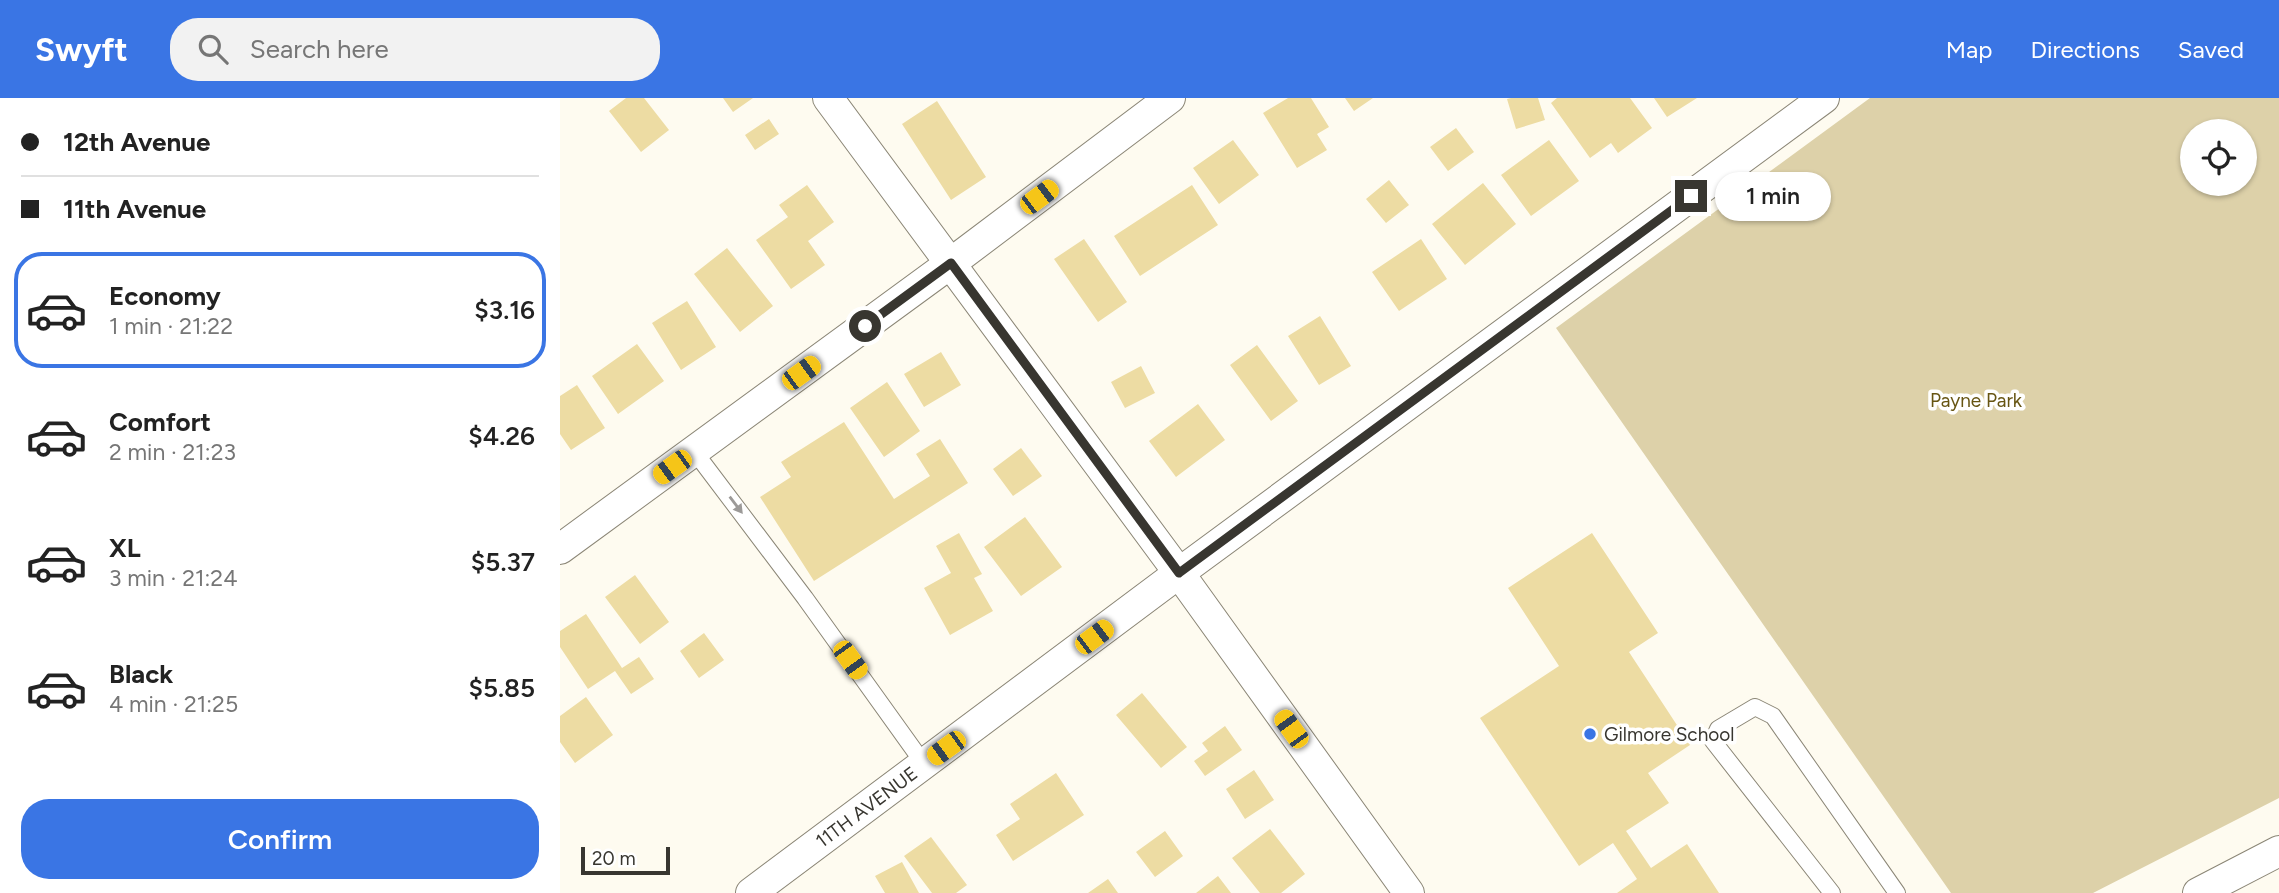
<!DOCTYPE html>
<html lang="en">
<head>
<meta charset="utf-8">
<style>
	:root { --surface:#fff; --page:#f2f2f2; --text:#222; --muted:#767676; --line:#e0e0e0; --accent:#3a75e4 }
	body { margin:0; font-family:Figtree,sans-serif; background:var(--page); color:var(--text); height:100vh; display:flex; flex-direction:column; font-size:26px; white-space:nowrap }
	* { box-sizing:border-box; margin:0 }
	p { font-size:23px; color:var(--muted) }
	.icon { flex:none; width:38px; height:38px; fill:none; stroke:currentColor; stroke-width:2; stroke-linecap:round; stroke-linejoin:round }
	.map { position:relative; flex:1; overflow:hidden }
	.side { display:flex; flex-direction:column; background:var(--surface); width:560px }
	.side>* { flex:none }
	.banner { display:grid; align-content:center; height:154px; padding:0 21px; background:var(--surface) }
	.buttons { position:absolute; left:1620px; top:21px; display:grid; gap:14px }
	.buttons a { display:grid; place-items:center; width:77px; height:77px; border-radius:50%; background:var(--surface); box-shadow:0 2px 5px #0004; font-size:35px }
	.scale { position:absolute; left:21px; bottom:18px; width:89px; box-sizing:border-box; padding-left:7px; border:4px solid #383630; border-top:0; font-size:19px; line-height:24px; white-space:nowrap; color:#383630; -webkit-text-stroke:5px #fff; paint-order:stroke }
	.end { position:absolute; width:32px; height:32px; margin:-16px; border:9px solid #383630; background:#fff; box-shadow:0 0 0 4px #fff }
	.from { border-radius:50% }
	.bubble { position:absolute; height:49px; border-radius:24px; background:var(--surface); box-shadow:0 2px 5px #0004; font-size:23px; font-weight:600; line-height:49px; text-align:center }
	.car { position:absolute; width:21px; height:42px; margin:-21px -10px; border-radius:9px; box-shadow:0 0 5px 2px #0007; background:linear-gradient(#f5c518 24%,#345 0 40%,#f5c518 0 76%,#345 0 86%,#f5c518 0) }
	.banner b { display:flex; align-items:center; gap:24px; height:66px; font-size:26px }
	.banner b+b { border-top:2px solid var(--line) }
	.banner i { width:18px; height:18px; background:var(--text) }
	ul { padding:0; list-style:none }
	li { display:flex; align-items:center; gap:21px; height:116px; margin:0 14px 10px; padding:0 7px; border:4px solid transparent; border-radius:28px }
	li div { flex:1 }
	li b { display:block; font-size:26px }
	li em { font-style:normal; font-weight:600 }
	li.on { border-color:var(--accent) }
	li>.icon { width:63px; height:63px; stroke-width:1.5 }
	.cta { display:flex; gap:14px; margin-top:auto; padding:14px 21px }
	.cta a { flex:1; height:80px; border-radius:28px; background:var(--accent); color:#fff; font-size:28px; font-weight:600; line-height:80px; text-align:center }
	header { display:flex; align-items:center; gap:42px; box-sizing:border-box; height:98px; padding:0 35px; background:var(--accent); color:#fff }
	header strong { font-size:33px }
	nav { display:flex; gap:38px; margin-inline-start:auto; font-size:24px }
	.search { width:490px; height:63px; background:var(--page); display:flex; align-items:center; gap:18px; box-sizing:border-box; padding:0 24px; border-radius:28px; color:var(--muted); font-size:26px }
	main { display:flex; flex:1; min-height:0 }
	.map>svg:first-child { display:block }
	.green { fill:#ddd1a9; fill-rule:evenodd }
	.building { fill:#eddca3 }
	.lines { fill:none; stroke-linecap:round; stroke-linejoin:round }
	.lane-casing { stroke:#8b8676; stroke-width:18 }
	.street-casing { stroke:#8b8676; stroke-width:32 }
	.lane { stroke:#fff; stroke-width:16 }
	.street { stroke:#fff; stroke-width:30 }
	.oneway { fill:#9c9a98 }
	.route { stroke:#383630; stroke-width:9 }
	.poi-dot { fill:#3a75e4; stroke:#fff; stroke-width:2.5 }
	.labels { text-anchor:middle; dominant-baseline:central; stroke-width:7; stroke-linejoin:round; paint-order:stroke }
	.park-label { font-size:19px; fill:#675513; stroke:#fff }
	.poi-label { font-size:19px; fill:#383630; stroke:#fff; text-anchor:start }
	.street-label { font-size:19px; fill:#383630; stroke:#fff }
</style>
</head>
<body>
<header>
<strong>Swyft</strong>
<div class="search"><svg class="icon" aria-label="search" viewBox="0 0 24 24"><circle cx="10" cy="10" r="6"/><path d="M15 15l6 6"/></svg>Search here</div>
<nav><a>Map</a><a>Directions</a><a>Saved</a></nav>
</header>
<main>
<section class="side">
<div class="banner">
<b><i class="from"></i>12th Avenue</b>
<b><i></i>11th Avenue</b>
</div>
<ul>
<li class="on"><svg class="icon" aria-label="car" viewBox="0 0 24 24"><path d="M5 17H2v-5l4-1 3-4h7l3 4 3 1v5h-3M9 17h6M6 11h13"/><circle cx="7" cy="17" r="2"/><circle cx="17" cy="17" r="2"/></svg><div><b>Economy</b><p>1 min · 21:22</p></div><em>$3.16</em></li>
<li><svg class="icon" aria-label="car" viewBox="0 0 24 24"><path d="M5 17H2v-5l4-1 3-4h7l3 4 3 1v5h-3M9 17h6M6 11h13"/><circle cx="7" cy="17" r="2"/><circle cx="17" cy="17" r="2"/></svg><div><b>Comfort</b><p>2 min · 21:23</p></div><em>$4.26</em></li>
<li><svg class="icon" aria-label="car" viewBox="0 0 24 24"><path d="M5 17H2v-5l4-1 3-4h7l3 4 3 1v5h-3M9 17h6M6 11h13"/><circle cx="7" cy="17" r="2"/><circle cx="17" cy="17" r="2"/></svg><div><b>XL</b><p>3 min · 21:24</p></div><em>$5.37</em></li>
<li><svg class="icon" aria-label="car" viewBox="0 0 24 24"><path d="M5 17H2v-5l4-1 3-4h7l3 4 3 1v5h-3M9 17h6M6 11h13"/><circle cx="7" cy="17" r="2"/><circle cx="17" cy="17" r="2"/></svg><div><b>Black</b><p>4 min · 21:25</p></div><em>$5.85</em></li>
</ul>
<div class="cta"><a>Confirm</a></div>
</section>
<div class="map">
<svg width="1719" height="795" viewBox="0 0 1719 795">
	<rect width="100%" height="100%" fill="#fefbf0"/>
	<path class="green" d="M1310,0H1719V700L1533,795H1391L996,230ZM1633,33H1685V86H1633Z"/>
	<path class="building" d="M66,0H84L109,32L81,54L49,13Z
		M163,0H193L173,14Z
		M728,0H751L769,29L757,36L767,52L737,70L703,15Z
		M785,0H813L794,13Z
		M951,0H978L985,22L956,31L947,1Z
		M997,0H1070L1092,30L1058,55L1051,45L1030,60L991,5Z
		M1094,0H1137L1107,19Z
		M377,3L426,79L391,102L342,26Z
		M209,21L219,36L195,52L185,37Z
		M896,30L914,54L888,73L870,49Z
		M673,42L699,77L659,106L633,70Z
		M989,42L1019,83L971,118L941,77Z
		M829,82L849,107L826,125L806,101Z
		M923,85L956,126L905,167L872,126Z
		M247,87L274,124L248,143L265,167L231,191L196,142L228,119L219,107Z
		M632,87L658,127L580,178L554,138Z
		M524,141L567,204L538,224L494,161Z
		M861,141L887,181L839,213L812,174Z
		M167,150L213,208L180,234L134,176Z
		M127,203L156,249L121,272L92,225Z
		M760,218L791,268L759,287L728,238Z
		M77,246L104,283L58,316L32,278Z
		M697,247L738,303L711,323L670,267Z
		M381,254L401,287L364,309L344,276Z
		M581,268L595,295L565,310L551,284Z
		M327,284L360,333L324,359L290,310Z
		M17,287L45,330L11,352L0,336V298Z
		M638,306L665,342L616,379L589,343Z
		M284,324L334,401L370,378L356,356L380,341L408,385L254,483L200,399L231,379L221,364Z
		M461,350L482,378L453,398L433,371Z
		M465,419L502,469L461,498L424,449Z
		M399,435L422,476L414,480L433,513L390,537L364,490L391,475L376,448Z
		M1032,435L1098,535L1069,554L1130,647L1088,675L1109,705L1066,733L1091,770L1127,746L1159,795H1057L1077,781L1053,745L1019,768L920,620L999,568L948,490Z
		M75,477L109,524L80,546L45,499Z
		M26,516L62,570L79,559L94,581L71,596L55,573L28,591L0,549V533Z
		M144,535L164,562L139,580L120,553Z
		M582,595L627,649L601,670L556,617Z
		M26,599L53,637L15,665L0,644V618Z
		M665,628L682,652L645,678L634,663L648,653L642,645Z
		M694,672L714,702L685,721L666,691Z
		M496,675L524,717L453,763L436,737L460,721L450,706Z
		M710,731L745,776L721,795H700L672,760Z
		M605,733L623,758L595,779L576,754Z
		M371,739L407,787L396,795H372L344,758Z
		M342,764L359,795H325L315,778Z
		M658,778L671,795H636Z
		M548,781L558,795H528Z"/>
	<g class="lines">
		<defs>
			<path id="lane" d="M134,353L245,500L364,666
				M1272,795L1153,643L1158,631L1195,609L1213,618L1337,795"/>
			<g id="street">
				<path d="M268,0L619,475L849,795"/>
				<path d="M0,451L391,165L610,0"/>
				<path id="s1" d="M191,795L619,475L1264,0"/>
				<path d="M1638,795L1719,753"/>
			</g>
		</defs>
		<use href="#lane" class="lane-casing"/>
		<use href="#street" class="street-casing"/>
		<use href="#lane" class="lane"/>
		<use href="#street" class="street"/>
	</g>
	<defs><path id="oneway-solid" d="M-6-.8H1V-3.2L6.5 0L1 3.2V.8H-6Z" transform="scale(1.75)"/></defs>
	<use class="oneway" href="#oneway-solid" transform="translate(176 407) rotate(53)"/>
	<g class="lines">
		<path class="route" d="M305,228L391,165L619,475L1131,98"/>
	</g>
	<circle class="poi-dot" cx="1030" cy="636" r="7"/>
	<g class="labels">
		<g class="park-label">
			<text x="1416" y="302">Payne Park</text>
		</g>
		<g class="poi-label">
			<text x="1044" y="636">Gilmore School</text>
		</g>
		<g class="street-label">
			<text stroke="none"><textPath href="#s1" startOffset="144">11TH AVENUE</textPath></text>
		</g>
	</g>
</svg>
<div class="buttons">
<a><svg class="icon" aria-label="locate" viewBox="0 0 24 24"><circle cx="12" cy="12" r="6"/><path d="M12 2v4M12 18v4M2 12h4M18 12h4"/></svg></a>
</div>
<div class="scale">20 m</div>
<i class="end from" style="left:305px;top:228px"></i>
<i class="end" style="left:1131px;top:98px"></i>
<div class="bubble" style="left:1155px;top:74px;width:116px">1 min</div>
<i class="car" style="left:479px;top:99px;rotate:53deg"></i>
<i class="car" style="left:241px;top:275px;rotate:54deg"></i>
<i class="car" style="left:112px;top:369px;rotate:234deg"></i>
<i class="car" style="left:534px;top:539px;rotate:53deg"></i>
<i class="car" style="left:290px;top:562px;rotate:144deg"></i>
<i class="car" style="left:731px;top:631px;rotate:324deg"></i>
<i class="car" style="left:386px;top:650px;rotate:234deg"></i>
</div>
</main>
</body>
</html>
